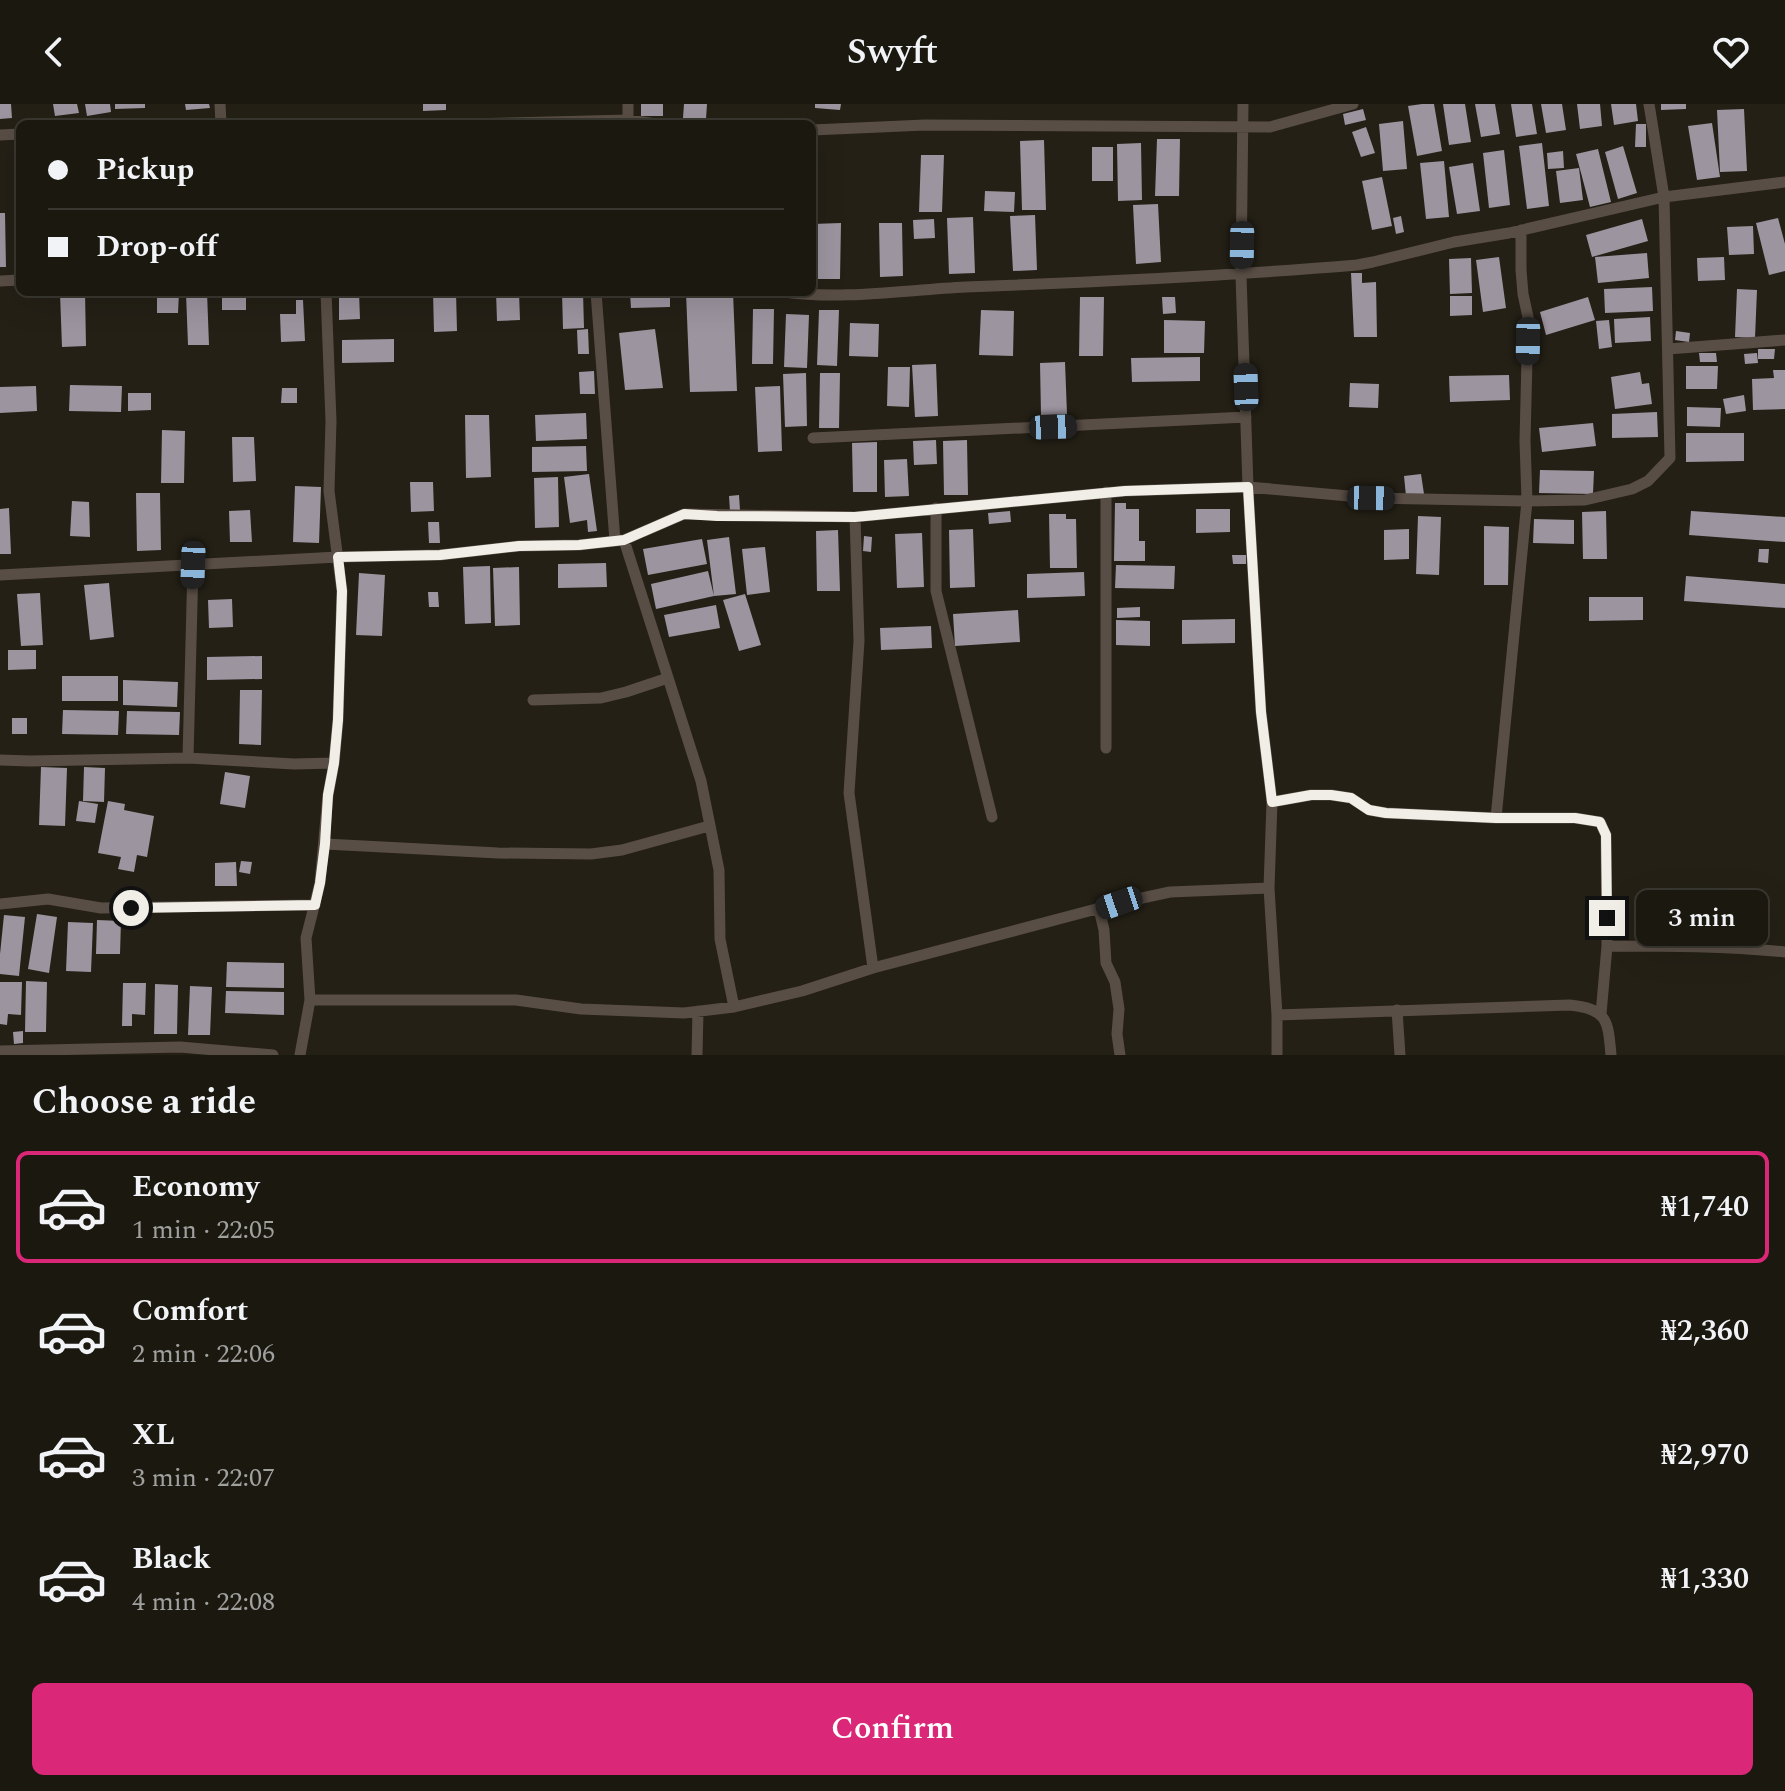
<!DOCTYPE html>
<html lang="en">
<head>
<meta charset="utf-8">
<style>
	:root { --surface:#1b1810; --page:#28251e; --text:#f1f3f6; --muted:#a0a09f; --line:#393730; --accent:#db2777 }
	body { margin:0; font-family:Spectral,serif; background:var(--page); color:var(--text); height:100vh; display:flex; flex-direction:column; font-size:30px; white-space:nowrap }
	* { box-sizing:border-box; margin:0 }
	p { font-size:26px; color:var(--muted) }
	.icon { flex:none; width:44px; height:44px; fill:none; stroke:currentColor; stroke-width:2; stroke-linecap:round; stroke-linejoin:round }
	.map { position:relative; height:951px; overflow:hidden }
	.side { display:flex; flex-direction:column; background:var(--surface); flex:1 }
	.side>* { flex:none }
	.top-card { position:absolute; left:16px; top:16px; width:800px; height:176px; border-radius:12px; box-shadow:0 8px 32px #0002,0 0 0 2px var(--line); display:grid; align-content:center; height:176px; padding:0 32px; background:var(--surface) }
	.end { position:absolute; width:36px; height:36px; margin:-18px; border:10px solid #f1eee7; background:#111; box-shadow:0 0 0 4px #111 }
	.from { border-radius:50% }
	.bubble { position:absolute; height:56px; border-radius:12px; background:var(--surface); box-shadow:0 8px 32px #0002,0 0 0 2px var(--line); font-size:26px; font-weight:600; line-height:56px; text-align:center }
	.car { position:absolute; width:24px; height:48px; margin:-24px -12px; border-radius:10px; box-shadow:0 0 6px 2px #0007; background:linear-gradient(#222 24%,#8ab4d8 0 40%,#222 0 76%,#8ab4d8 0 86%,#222 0) }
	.top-card b { display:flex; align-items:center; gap:28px; height:76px; font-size:30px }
	.top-card b+b { border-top:2px solid var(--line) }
	.top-card i { width:20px; height:20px; background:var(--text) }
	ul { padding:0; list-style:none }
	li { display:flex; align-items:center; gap:24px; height:112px; margin:0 16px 12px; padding:0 16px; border:4px solid transparent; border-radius:12px }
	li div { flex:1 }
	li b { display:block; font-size:30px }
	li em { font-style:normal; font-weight:600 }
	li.active { border-color:var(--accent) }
	li>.icon { width:72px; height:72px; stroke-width:1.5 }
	h2 { padding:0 32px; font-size:36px; line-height:96px }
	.cta { display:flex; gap:16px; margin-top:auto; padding:16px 32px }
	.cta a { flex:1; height:92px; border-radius:12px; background:var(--accent); color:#fff; font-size:32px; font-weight:600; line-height:92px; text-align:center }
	header { display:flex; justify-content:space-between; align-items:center; height:104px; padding:0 32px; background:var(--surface); font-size:36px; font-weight:600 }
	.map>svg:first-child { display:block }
	.building { fill:#9c949f }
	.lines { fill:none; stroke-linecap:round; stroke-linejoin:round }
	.street { stroke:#594e45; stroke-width:11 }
	.route { stroke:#f1eee7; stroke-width:10 }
</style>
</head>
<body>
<header><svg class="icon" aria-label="back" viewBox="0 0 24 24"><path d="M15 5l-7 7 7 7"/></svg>Swyft<svg class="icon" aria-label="heart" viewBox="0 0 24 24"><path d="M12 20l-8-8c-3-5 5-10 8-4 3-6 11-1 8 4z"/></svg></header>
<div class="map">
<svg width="1785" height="951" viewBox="0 0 1785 951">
	<rect width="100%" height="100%" fill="#242016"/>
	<path class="building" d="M0,0H11L12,14L0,15Z
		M53,0H77L79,9L55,12Z
		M85,0H110L111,8L87,12Z
		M115,0H145V4L115,5Z
		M185,0H209L210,4L186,6Z
		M423,0H446V6L423,7Z
		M641,0H663V12H641Z
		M684,0H707L706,15L683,14Z
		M815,0H841L840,6L815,4Z
		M1422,0H1434L1442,47L1417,52L1408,2Z
		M1443,0H1465L1471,38L1449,41Z
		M1475,0H1495L1500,30L1481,33Z
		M1511,0H1532L1537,30L1516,33Z
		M1541,0H1562L1566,26L1546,29Z
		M1577,0H1600L1602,22L1580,25Z
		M1611,0H1636L1638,17L1614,21Z
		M1661,0H1686V5L1661,6Z
		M1363,5L1366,16L1345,21L1343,10Z
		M1744,5L1747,67L1720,68L1717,6Z
		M1403,17L1407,65L1383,67L1379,20Z
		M1712,19L1720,73L1697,76L1688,22Z
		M1636,20H1646V43H1635Z
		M1366,23L1375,49L1361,53L1352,28Z
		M1157,35H1180L1179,92H1155Z
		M1044,36L1046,106H1022L1020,37Z
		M1141,39L1142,96L1118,97L1117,40Z
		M1542,39L1549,102L1527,105L1519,42Z
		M1623,42L1637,89L1618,95L1605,48Z
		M1092,43H1113V77H1092Z
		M1598,45L1611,98L1590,103L1576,50Z
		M1504,46L1510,101L1489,104L1483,49Z
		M1563,47L1564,64L1548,65L1547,49Z
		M921,51H944L942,108H919Z
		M1444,57L1449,113L1426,115L1420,59Z
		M1473,59L1480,107L1457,110L1449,63Z
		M1579,64L1583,96L1560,99L1556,67Z
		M1382,73L1392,122L1372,126L1362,77Z
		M985,87L1015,88L1014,108L984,107Z
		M1158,100L1161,158L1136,160L1133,101Z
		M0,109H5L6,163H0Z
		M1035,111L1037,166L1013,167L1010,112Z
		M1401,112L1404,128L1396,130L1393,114Z
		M973,113L975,169L949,170L947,114Z
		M1778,114L1785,140V167L1769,171L1756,119Z
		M934,115L935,134L914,135L913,116Z
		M1642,115L1648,137L1592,153L1586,131Z
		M841,119L840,175H812V120Z
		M879,119H902L903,172L880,173Z
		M1753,122L1754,150L1729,151L1727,123Z
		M1647,149L1649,174L1598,179L1595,153Z
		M1499,153L1506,204L1483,208L1476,156Z
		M1724,153L1725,176L1698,177L1697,154Z
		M1471,154L1472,189L1450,190L1449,155Z
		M1351,169H1362V179L1376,178L1377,233H1354Z
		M1652,183L1653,207L1605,209L1604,185Z
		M1737,185L1757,186L1755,234L1735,233Z
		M85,188L86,242L62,243L60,189Z
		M157,188H179L178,209H157Z
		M207,188L209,241H188L186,189Z
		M222,188H246V206H222Z
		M249,188H276V194H249Z
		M339,188H359L360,215L339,216Z
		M433,188H456L457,227L434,228Z
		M496,188H519L520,216L497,217Z
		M562,188H583L584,224L563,225Z
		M670,188V203L631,204L630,189Z
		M686,188H733L737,287L690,288Z
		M1450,192H1472V211L1450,212Z
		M1080,193H1104L1103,252H1079Z
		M1162,193H1175L1176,209L1163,210Z
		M1588,193L1595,216L1546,231L1540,208Z
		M296,196H303L305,237L281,238L280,210H296Z
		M753,205H774L773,260H752Z
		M819,206H839L837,262L817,261Z
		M981,206L1014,207L1013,252L979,251Z
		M786,210L809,211L807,264L784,263Z
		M1650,213L1651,237L1615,239L1614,215Z
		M1164,216L1205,217L1204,249H1164Z
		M1609,216L1612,243L1599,245L1596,217Z
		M850,219L879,220L878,253L849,252Z
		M588,225L589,250H578L577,226Z
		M655,225L663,284L625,286L619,229Z
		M1676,227L1690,229L1689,238L1675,236Z
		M394,235V258L342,259V236Z
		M1758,245H1775L1774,255H1758Z
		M1699,249H1716L1717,258H1700Z
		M1757,249L1758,259L1745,260L1744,250Z
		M1200,253V277L1132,278L1131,254Z
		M1065,258L1067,310L1041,311L1040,259Z
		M936,260L938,312L915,313L912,261Z
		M1686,262H1718L1717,285H1686Z
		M888,263H910L909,303L887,302Z
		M1773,266H1785V305L1753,306L1752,275L1774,274Z
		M594,267L595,290H580L579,268Z
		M1640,268L1642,280L1649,279L1652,300L1615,305L1611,273Z
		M806,269L807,322L785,323L783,270Z
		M820,269H840L839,324H819Z
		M1509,271L1510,296L1450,298L1449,272Z
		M1350,279L1379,280L1378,304L1349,303Z
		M70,281L122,282L121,308L69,307Z
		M36,282L37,307L0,309V283Z
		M780,282L782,347L758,348L755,283Z
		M282,284H297V299H281Z
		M128,289H151V306L128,307Z
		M1744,291L1746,307L1726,310L1723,295Z
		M1687,303L1721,304L1720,323L1687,322Z
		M1657,308L1658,333L1612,334V310Z
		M586,309L587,335L536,337L535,311Z
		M465,311H489L491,373L466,374Z
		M1593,319L1596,342L1542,348L1539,324Z
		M162,326L185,327L184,379H161Z
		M1686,329H1744V357L1686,358Z
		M232,333H254L256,377L233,378Z
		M936,336L937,360L914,361L913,337Z
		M967,336L968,391H944L943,337Z
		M877,338V388H853L852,339Z
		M586,342L587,367L532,368V343Z
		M907,355L909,392L885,393L884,356Z
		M1540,366L1594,367L1593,390L1539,389Z
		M589,370L597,427L588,428L587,416L570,419L564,373Z
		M1421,370L1424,390L1406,392L1404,372Z
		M558,373L559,423L535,424L534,374Z
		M410,378H433L434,407L411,408Z
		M295,382L321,383L319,439L293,438Z
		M136,389H160L161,446L137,447Z
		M739,391L740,406L730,407L729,392Z
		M72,397L89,398L90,433L70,432Z
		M1115,399H1126V405H1139V437H1145V457H1114Z
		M9,404L11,450H0V405Z
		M1196,405H1230V428L1196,429Z
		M250,406L252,438H230L229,407Z
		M1010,407L1011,418L989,420L988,409Z
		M1606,407L1607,455H1583L1582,408Z
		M1691,407L1785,413V438L1689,431Z
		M1049,410H1066V415H1076L1077,464H1050Z
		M1418,412L1441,413L1439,471L1416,470Z
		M1534,415L1574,416V440L1533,439Z
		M428,418H439L440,439H429Z
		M1484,422L1509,423L1508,481H1484Z
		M973,425L975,483L950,484L949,426Z
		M1409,425V455L1384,456V426Z
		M838,426L840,487H817L816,427Z
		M922,429L924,483L897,484L895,430Z
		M864,432L872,433L871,448L863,447Z
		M729,433L736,490L714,492L707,436Z
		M702,435L707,460L648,471L643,445Z
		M765,443L770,488L747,491L742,445Z
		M1759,445H1769L1768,459L1758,458Z
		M1232,451H1246V460H1233Z
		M606,459L607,483L558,484V460Z
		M1116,461L1175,462L1174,485L1115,484Z
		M490,462L491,519L465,520L463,463Z
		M519,463L520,521L495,522L493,464Z
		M708,467L714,492L656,505L651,480Z
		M1084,468L1085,492L1027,494V470Z
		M359,469L385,471L382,532L356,531Z
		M1686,472L1785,480V504L1684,497Z
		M109,479L114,533L90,536L84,481Z
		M428,488H438L439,503H429Z
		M40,489L43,541L21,542L17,490Z
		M745,490L761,541L739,547L723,496Z
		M1589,493H1643V516L1589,517Z
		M232,495L233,523L209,524L208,496Z
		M716,501L720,524L669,533L664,511Z
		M1140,503V513L1117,514V504Z
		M1018,506L1020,538L955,542L953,510Z
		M1235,515V539L1182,540V516Z
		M1116,516L1150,517V542L1116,541Z
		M931,522L932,544L881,546L880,524Z
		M8,546H36V565L8,566Z
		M262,552V575L207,576V553Z
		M62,572H118V597H62Z
		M123,576L178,578L177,603L123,601Z
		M240,586H262L261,641L239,640Z
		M63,606L119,607L118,631L62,630Z
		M127,607L180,608L179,631L126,630Z
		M12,614H27V630H12Z
		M41,663L67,664L65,722L39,721Z
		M84,663L105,664L104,698L83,697Z
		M225,668L250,672L245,704L220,700Z
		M79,697L98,700L95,719L76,717Z
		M108,697L125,700L124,706L154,712L147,753L137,751L134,768L118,765L121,753L98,749Z
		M241,757L252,758L250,770L239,768Z
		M236,758L237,782H215V759Z
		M37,810L57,813L49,869L28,865Z
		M4,811L25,813L19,872L0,870V850Z
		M97,816L121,817L120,850H96Z
		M68,818L93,819L91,868L66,867Z
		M227,858L284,859V884L226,883Z
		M26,877L47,878L46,928H25Z
		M0,878H22L21,911L8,910L7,921L0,920Z
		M123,879H146L145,911L132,910V922H122Z
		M155,880L178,881L177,930H154Z
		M190,882L212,883L210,931H188Z
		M226,887L284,888V911L225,909Z
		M23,927V939L14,940L13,928Z"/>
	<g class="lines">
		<path class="street" d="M220,0L221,20
			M628,0V20
			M1243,0L1241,171L1248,383L1261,608L1272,698L1269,784L1277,911V951
			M467,20L629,16L656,20
			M812,26L925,21L1270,23L1353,0
			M0,31L20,30
			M0,177L20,176
			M596,188L615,437
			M783,188C844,196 904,186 966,183C1096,178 1227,172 1357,161L1373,158L1454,138L1509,129L1664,93L1785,78
			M1668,245L1785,236
			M813,334L1246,313
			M936,404V487L992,713
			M855,413L859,537L849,689L873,864
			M624,436L701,677L719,766L720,835L734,903
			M0,471L338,453L440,451L519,442L579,441L624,436L684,410L855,413L1125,387L1248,383L1371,394L1527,397L1585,396L1632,385L1648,377L1670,354L1664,93L1649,0
			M533,596L601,594L626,588L668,574
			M1106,644V388
			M188,654L193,461
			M0,656L30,657L188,654L294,660L334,659L338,616L342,487L329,387L331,317L326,188
			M1272,698L1311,691H1331L1351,694L1369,706L1386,709L1496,714H1575L1600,718L1606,731L1607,842L1601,910
			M1496,714L1527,397L1525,337L1528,213L1523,190L1521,166V126
			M325,740L498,749L591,750L622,746L709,722
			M0,800L48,795L101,804L315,801
			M1099,805L1104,826L1106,859L1115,878L1119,905L1117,930L1120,951
			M1607,842C1666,842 1726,842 1785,848
			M310,896H516L581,905L684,909L734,903L802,887L873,864L1119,799L1170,788L1269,784
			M1397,906L1400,951
			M1277,911L1570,901C1608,905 1608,917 1611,951
			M0,947L180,943L273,951
			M300,951L310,896L306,834L320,779L328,691L334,659
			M697,951L698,907"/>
	</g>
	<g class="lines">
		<path class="route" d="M131,804L315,801L320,779L325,740L328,691L334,659L338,616L342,487L338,453L440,451L519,442L579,441L624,436L684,410L717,412L855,413L1125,387L1248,383L1261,608L1272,698L1311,691H1331L1351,694L1369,706L1386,709L1496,714H1575L1600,718L1606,731L1607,814"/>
	</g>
</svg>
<i class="end from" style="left:131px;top:804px"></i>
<i class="end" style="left:1607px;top:814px"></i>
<div class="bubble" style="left:1636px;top:786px;width:132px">3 min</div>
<i class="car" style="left:1242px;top:141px;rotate:181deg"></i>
<i class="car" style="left:1528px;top:237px;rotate:181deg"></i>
<i class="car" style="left:1246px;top:283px;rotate:358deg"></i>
<i class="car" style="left:1053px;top:323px;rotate:88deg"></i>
<i class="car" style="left:1371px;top:394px;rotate:91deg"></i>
<i class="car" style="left:193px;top:461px;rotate:182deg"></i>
<i class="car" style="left:1119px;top:799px;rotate:251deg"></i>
<div class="top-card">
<b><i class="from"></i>Pickup</b>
<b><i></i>Drop-off</b>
</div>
</div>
<section class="side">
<h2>Choose a ride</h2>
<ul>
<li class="active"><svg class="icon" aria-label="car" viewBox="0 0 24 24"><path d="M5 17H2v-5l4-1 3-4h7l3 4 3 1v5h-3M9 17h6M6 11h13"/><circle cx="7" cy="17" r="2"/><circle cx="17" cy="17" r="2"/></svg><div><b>Economy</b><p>1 min · 22:05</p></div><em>₦1,740</em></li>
<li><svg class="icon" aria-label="car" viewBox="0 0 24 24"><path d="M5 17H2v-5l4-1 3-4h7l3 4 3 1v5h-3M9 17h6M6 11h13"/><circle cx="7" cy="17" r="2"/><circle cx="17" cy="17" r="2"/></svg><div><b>Comfort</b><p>2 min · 22:06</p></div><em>₦2,360</em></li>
<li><svg class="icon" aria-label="car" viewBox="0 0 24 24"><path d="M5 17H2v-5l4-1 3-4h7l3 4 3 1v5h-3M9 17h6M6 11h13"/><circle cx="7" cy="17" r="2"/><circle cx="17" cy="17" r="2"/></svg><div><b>XL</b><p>3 min · 22:07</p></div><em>₦2,970</em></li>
<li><svg class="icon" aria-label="car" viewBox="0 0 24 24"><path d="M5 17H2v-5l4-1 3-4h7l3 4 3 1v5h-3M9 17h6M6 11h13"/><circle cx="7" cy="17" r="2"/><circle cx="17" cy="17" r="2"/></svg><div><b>Black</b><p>4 min · 22:08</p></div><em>₦1,330</em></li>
</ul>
<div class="cta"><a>Confirm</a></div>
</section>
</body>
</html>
